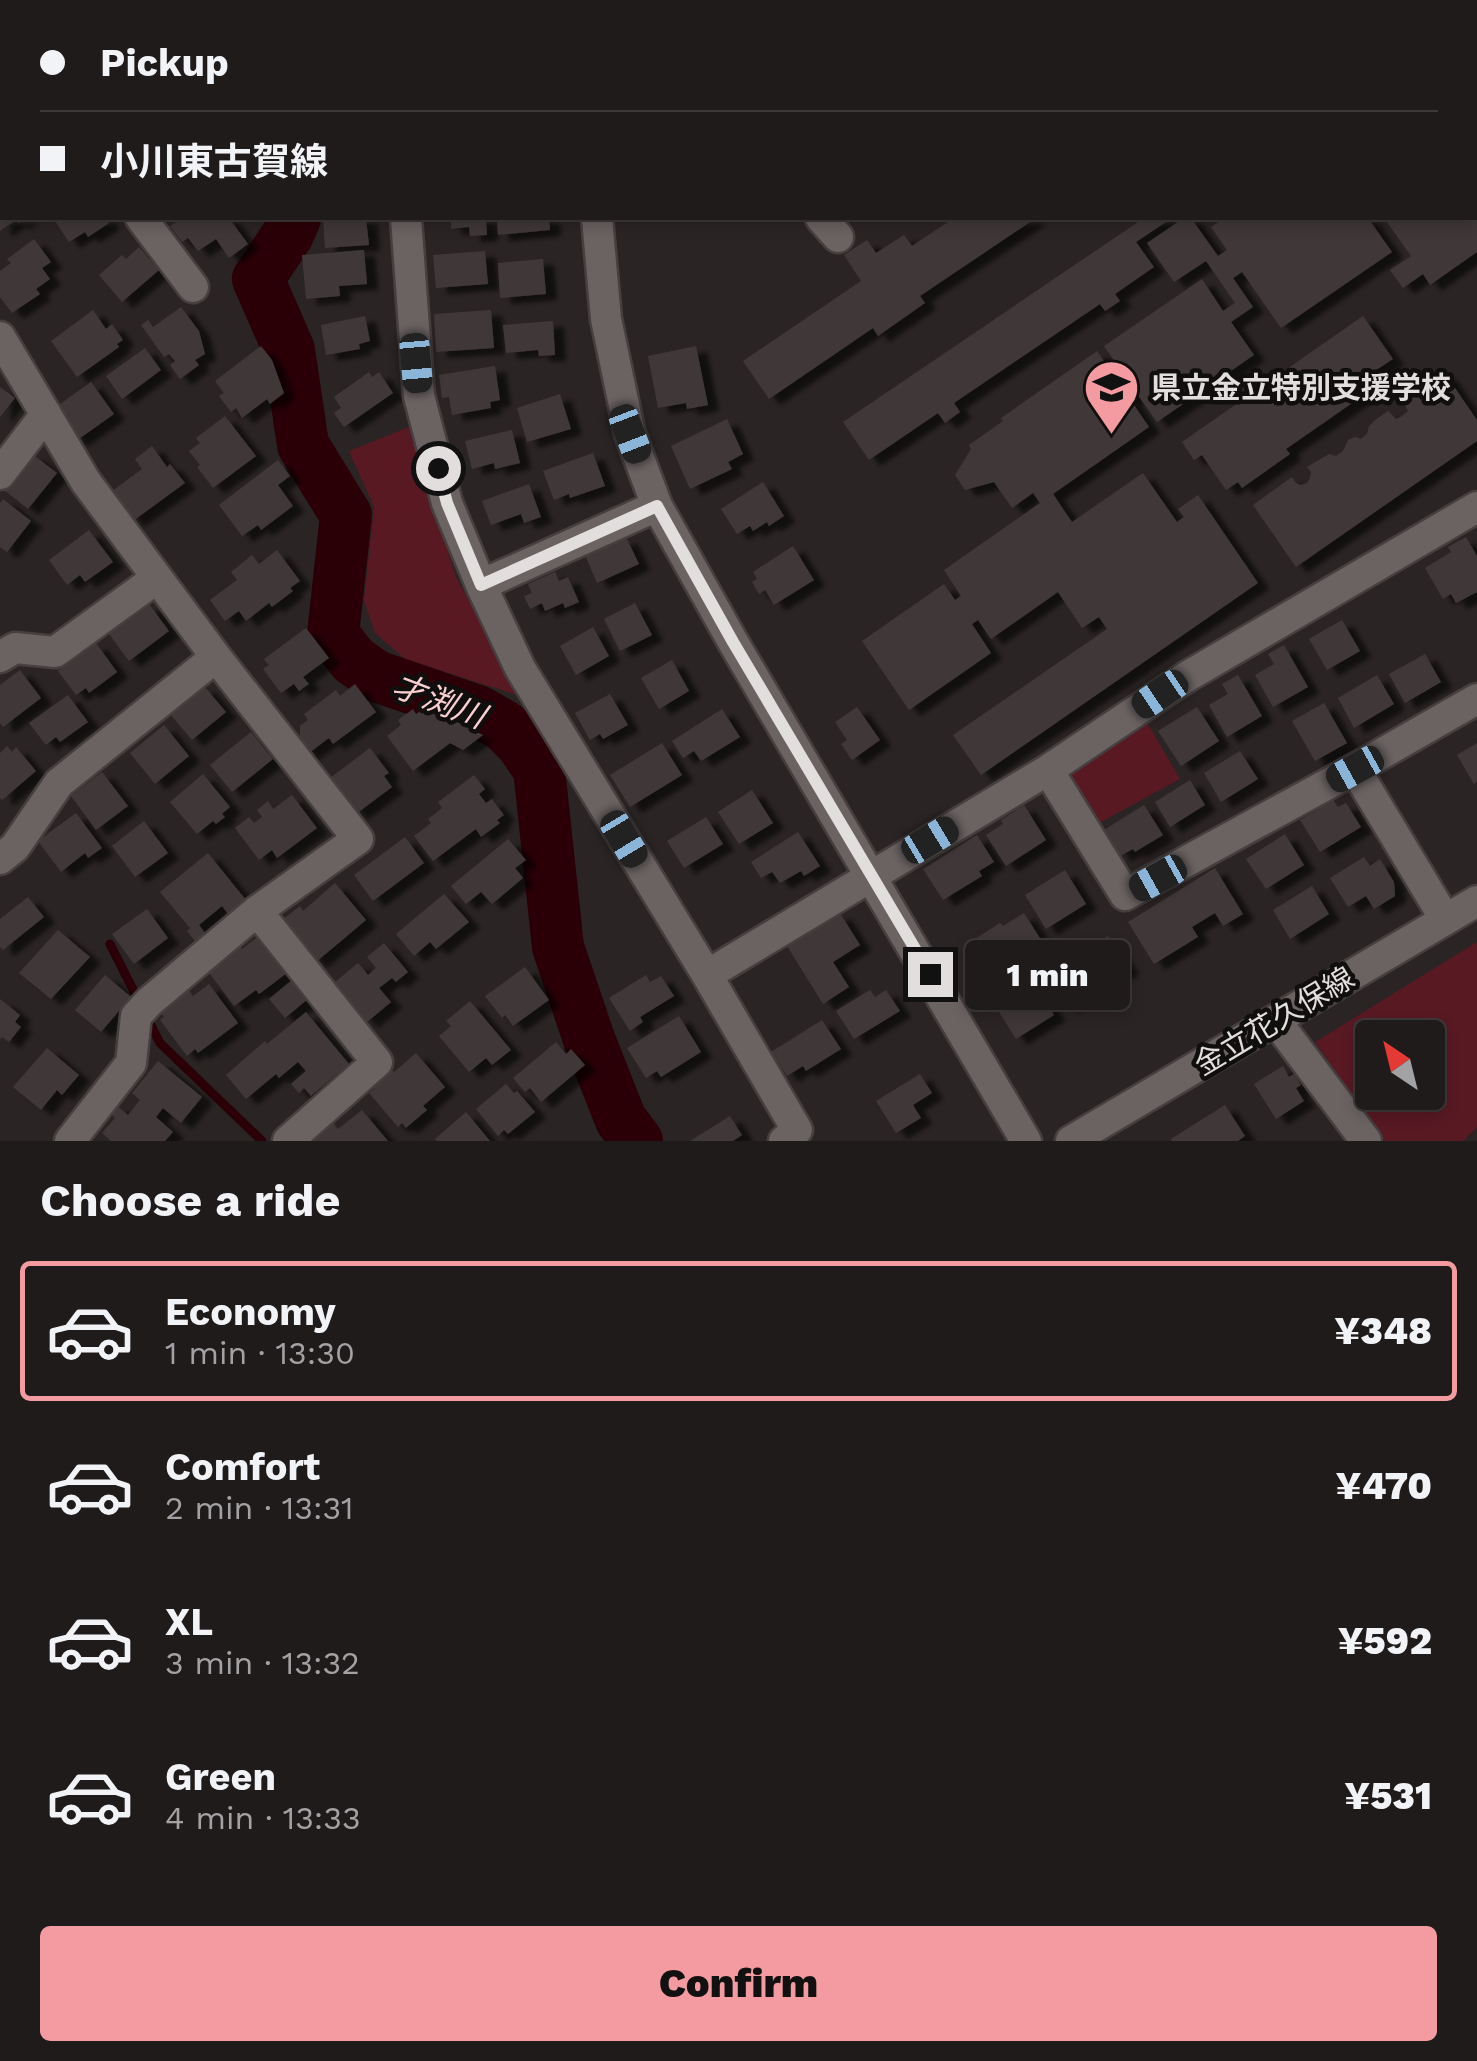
<!DOCTYPE html>
<html lang="en">
<head>
<meta charset="utf-8">
<style>
	:root { --surface:#201b1b; --page:#282424; --text:#f1f3f6; --muted:#a2a1a3; --line:#3d393a; --accent:#f49aa1 }
	body { margin:0; font-family:"Work Sans","Noto Sans JP",sans-serif; background:var(--page); color:var(--text); height:100vh; display:flex; flex-direction:column; font-size:38px; white-space:nowrap }
	* { box-sizing:border-box; margin:0 }
	p { font-size:32px; color:var(--muted) }
	.icon { flex:none; width:55px; height:55px; fill:none; stroke:currentColor; stroke-width:2; stroke-linecap:round; stroke-linejoin:round }
	.map { position:relative; height:1141px; overflow:hidden }
	.drawer { display:flex; flex-direction:column; background:var(--surface); flex:1 }
	.drawer>* { flex:none }
	.hud { position:absolute; left:0px; top:0px; width:1478px; height:220px; box-shadow:0 5px 15px #0003,0 0 0 2px var(--line); display:grid; align-content:center; height:220px; padding:0 40px; background:var(--surface) }
	.needle { width:65px; rotate:325deg }
	.fabs { position:absolute; left:1355px; top:1020px; display:grid; gap:20px }
	.fabs a { display:grid; place-items:center; width:90px; height:90px; border-radius:10px; background:var(--surface); box-shadow:0 5px 15px #0003,0 0 0 2px var(--line); font-size:50px }
	.end { position:absolute; width:45px; height:45px; margin:-22px; border:12px solid #e3dede; background:#111; box-shadow:0 0 0 5px #111 }
	.from { border-radius:50% }
	.bubble { position:absolute; height:70px; border-radius:10px; background:var(--surface); box-shadow:0 5px 15px #0003,0 0 0 2px var(--line); font-size:32px; font-weight:800; line-height:70px; text-align:center }
	.car { position:absolute; width:30px; height:60px; margin:-30px -15px; border-radius:12px; box-shadow:0 0 8px 2px #0007; background:linear-gradient(#222 24%,#8ab4d8 0 40%,#222 0 76%,#8ab4d8 0 86%,#222 0) }
	.hud b { display:flex; align-items:center; gap:35px; height:95px; font-size:38px }
	.hud b+b { border-top:2px solid var(--line) }
	.hud i { width:25px; height:25px; background:var(--text) }
	ul { padding:0; list-style:none }
	li { display:flex; align-items:center; gap:30px; height:140px; margin:0 20px 15px; padding:0 20px; border:5px solid transparent; border-radius:10px }
	li div { flex:1 }
	li b { display:block; font-size:38px }
	li em { font-style:normal; font-weight:800 }
	li.on { border-color:var(--accent) }
	li>.icon { width:90px; height:90px; stroke-width:1.5 }
	h2 { padding:0 40px; font-size:45px; line-height:120px }
	.action { display:flex; gap:20px; margin-top:auto; padding:20px 40px }
	.action a { flex:1; height:115px; border-radius:10px; background:var(--accent); color:#111; font-size:40px; font-weight:800; line-height:115px; text-align:center }
	.map>svg:first-child { display:block }
	.green { fill:#581923; fill-rule:evenodd }
	.lines { fill:none; stroke-linecap:round; stroke-linejoin:round }
	.stream { stroke:#2a0006; stroke-width:9 }
	.river { stroke:#2a0006; stroke-width:52 }
	.building { fill:#413839; filter:url(#shadow) }
	.street-casing { stroke:#463f3f; stroke-width:35 }
	.secondary-casing { stroke:#463f3f; stroke-width:35 }
	.street { stroke:#6b6262; stroke-width:30 }
	.secondary { stroke:#6b6262; stroke-width:30 }
	.route { stroke:#e3dede; stroke-width:12 }
	.labels { text-anchor:middle; dominant-baseline:central; stroke-width:9; stroke-linejoin:round; paint-order:stroke }
	.poi-label { font-size:30px; font-weight:bold; fill:#e3dede; stroke:#110e0e; text-anchor:start }
	.street-label { font-size:30px; fill:#e3dede; stroke:#110e0e }
	.water-label { font-size:32px; font-style:italic; fill:#fbcfd1; stroke:#110e0e }
</style>
</head>
<body>
<div class="map">
<svg width="1477" height="1141" viewBox="0 0 1477 1141">
	<defs>
		<filter id="shadow"><feDropShadow dx="11" dy="6" stdDeviation="2.5" flood-color="#0009"/></filter>
	</defs>
	<rect width="100%" height="100%" fill="#2b2424"/>
	<path class="green" d="M409,427L456,577L520,696L405,659L375,633L364,601L374,507L349,451Z
		M1144,717L1180,779L1092,827L1064,779Z
		M1477,942V1127L1463,1141H1384L1315,1042ZM1372,1038H1428V1092H1372Z"/>
	<g class="lines">
		<path class="stream" d="M1412,0L1415,2
			M110,944L160,1043L262,1141"/>
		<path class="river" d="M227,0L228,2
			M295,218L288,234L258,279L289,350L303,445L346,515L333,634L353,660L376,676L478,711L504,726L521,743L539,769L558,947L589,1039L621,1120L637,1141"/>
	</g>
	<path class="building" d="M0,218H27L19,223L16,220L0,231Z
		M53,218H105L109,223L88,237L85,232L69,242Z
		M183,218H229L248,244L229,258L216,239L198,251L188,238L182,242L170,226Z
		M323,218H366L369,245L325,248Z
		M443,218H486L487,235L470,236L469,227L451,229V221L443,222Z
		M497,218H549L550,230L498,235Z
		M954,218H1036L920,296L925,303L878,336L873,328L769,399L743,361L861,281L844,255L867,240L876,253L904,235L912,246Z
		M1144,218H1172L1136,242L1154,267L1115,294L1120,301L1105,311L1100,304L954,403L960,412L945,423L938,413L869,460L843,422Z
		M1176,218H1191L1218,256L1227,250L1211,227L1225,218H1368L1392,252L1281,328L1242,272L1233,278L1253,307L1231,322L1254,355L1157,422L1137,394L1130,399L1149,427L1053,494L1072,522L1143,473L1177,522L1184,517L1178,509L1198,495L1258,583L981,775L953,735L1107,629L1099,617L1082,628L1058,592L991,639L978,620L972,624L991,653L909,710L862,641L944,584L955,600L961,596L944,570L1040,503L1033,493L1012,508L994,482L965,490L955,475L971,449L969,445L1003,421L1001,418L1097,351L1117,380L1124,375L1104,346L1202,279L1223,311L1235,303L1206,261L1174,282L1147,243L1178,222Z
		M1384,218H1400L1403,221L1407,218H1477V252L1430,285L1423,274L1403,288L1390,270L1411,256Z
		M34,239L51,262L42,268L50,279L36,289L40,294L12,313L0,297V271L11,263L7,259Z
		M139,247L159,270L122,302L99,275L122,255L126,259Z
		M364,250L367,284L339,286L340,296L306,299L302,255Z
		M485,251L488,284L436,288L433,255Z
		M543,259L546,294L500,298L498,263Z
		M181,307L199,331L205,354L195,360L199,365L180,379L170,365L175,361L169,354L164,357L141,325L148,320L153,327Z
		M93,310L106,329L112,324L123,340L117,344L119,347L77,377L51,341Z
		M491,310L494,348L436,352L434,314Z
		M365,316L370,341L359,344L360,349L326,355L321,325Z
		M1363,316L1393,359L1373,372L1381,383L1286,449L1290,454L1242,488L1238,482L1226,490L1202,455L1194,460L1182,442Z
		M553,321L555,355L539,356L538,350L506,353L503,325Z
		M261,346L272,360L284,393L270,404L267,399L242,418L236,408L231,412L219,396L224,393L215,381Z
		M696,346L708,405L687,409L686,403L658,408L648,356Z
		M145,348L161,370L122,399L106,376Z
		M495,366L500,400L490,402L491,408L452,415L449,397L442,398L439,375Z
		M369,372L372,377L379,372L393,393L344,427L334,413L341,408L334,397Z
		M1444,372L1477,420V441L1296,567L1253,505L1292,477L1296,483L1301,485L1307,483L1310,478L1311,472L1307,467L1329,454L1336,456L1343,451L1348,440L1355,437L1361,439L1367,434L1369,426L1374,421L1388,411L1396,419L1402,416L1408,411L1403,401Z
		M91,382L114,414L76,441L53,409Z
		M0,387L15,398L0,417Z
		M560,394L571,429L527,442L517,408Z
		M225,416L256,456L213,488L197,467L200,465L189,451L200,443L196,438Z
		M727,419L743,454L728,462L732,469L690,489L671,446Z
		M512,430L520,463L495,469L494,463L472,469L465,441Z
		M152,446L167,467L170,464L185,483L133,521L111,492L142,469L135,459Z
		M593,453L605,486L570,498L569,494L554,500L543,471Z
		M32,454L57,473L28,509L4,490Z
		M278,460L290,476L278,485L293,506L261,530L258,525L242,536L219,505Z
		M763,482L784,516L769,526L767,522L753,531L750,526L737,534L721,509Z
		M529,484L541,517L524,523L521,514L491,525L482,501Z
		M3,499L31,521L7,552L0,547V503Z
		M89,530L113,562L85,582L80,575L67,585L49,560Z
		M626,537L639,564L597,583L585,555Z
		M1466,537L1477,556V592L1456,603L1451,594L1443,599L1425,568L1451,552L1448,547Z
		M793,546L814,580L774,605L765,590L759,594L752,582L757,579L753,572Z
		M277,550L300,581L290,588L293,591L272,607L269,603L246,621L239,611L225,621L210,600L237,580L231,572L252,555L259,564Z
		M555,572L559,581L568,577L579,602L565,608L563,603L545,611L542,603L530,609L524,596L532,593L528,584Z
		M635,603L652,635L620,651L604,619Z
		M149,604L169,631L129,661L109,634Z
		M1342,620L1360,651L1327,670L1309,639Z
		M593,627L609,656L576,675L560,646Z
		M306,628L329,658L303,677L309,684L299,691L294,684L281,693L263,669L269,665L264,659Z
		M96,643L117,672L89,693L86,688L76,695L58,671Z
		M1284,645L1308,687L1273,707L1255,675L1274,664L1268,654Z
		M1425,654L1441,682L1405,703L1389,674Z
		M672,660L689,691L659,709L641,678Z
		M20,670L41,698L3,727L0,723V685Z
		M1238,675L1262,716L1227,737L1209,705L1228,694L1222,684Z
		M1377,675L1394,704L1354,728L1338,698Z
		M355,684L376,712L333,744L329,738L306,755L300,745V726L308,720L304,714L336,690L340,696Z
		M204,686L226,712L192,740L170,714Z
		M610,694L628,725L603,739L600,734L590,740L575,713Z
		M68,695L88,722L60,742L56,737L46,745L29,723Z
		M1324,703L1347,743L1315,761L1292,721Z
		M857,707L880,740L852,760L841,744L847,740L835,722Z
		M1197,707L1219,741L1181,766L1158,731Z
		M413,709L416,714L423,709L441,714L483,735L463,750L450,743L413,771L387,736L401,725L398,720Z
		M722,709L740,737L701,761L694,751L683,758L672,741Z
		M164,725L189,756L155,784L130,753Z
		M251,732L273,759L232,792L210,765Z
		M662,743L682,775L630,807L610,775Z
		M1477,743V782L1474,784L1457,755Z
		M7,746L12,752L16,747L36,771L2,800L0,798V753Z
		M370,748L389,773L384,776L392,787L356,814L330,778Z
		M1240,751L1258,779L1221,802L1204,773Z
		M102,772L128,806L96,830L71,796Z
		M203,774L230,807L222,814L225,817L216,824L213,821L197,834L170,802Z
		M474,775L485,789L479,794L486,803L492,799L504,815L497,820L500,823L481,837L476,829L433,861L414,836L431,823L428,819L442,808L438,802Z
		M1190,780L1205,805L1170,827L1155,802Z
		M752,790L773,823L739,844L718,812Z
		M292,795L317,828L277,858L272,850L259,860L235,828L249,817L254,823L262,817L257,810L268,801L273,809Z
		M1333,800L1338,807L1346,803L1361,827L1320,852L1300,820Z
		M1024,805L1046,840L1006,866L986,835L1003,824L1001,820Z
		M1144,805L1163,835L1135,852L1133,849L1120,856L1104,830Z
		M76,813L102,848L88,858L85,853L61,872L38,841Z
		M706,817L723,844L684,868L667,841Z
		M144,821L168,853L135,877L112,846Z
		M798,832L820,866L804,876L801,871L780,883L772,872L761,878L751,862Z
		M1285,834L1304,865L1266,889L1246,859Z
		M977,835L994,862L979,871L982,876L943,900L923,869Z
		M405,837L424,863L373,901L354,875Z
		M508,839L526,860L515,868L523,878L492,904L481,892L466,904L451,886Z
		M208,853L246,900L228,914L222,906L199,925L205,933L195,941L187,931L190,928L160,892Z
		M1364,857L1370,866L1380,859L1394,882L1395,896L1374,909L1366,896L1348,907L1330,878Z
		M1215,868L1243,914L1223,926L1215,913L1192,927L1198,937L1154,964L1128,922Z
		M1065,870L1086,904L1046,929L1025,895Z
		M335,883L366,920L316,962L281,921L300,906L303,911Z
		M1312,886L1329,914L1290,939L1273,910Z
		M444,894L469,922L436,949L430,942L414,956L396,934Z
		M28,897L44,917L3,950L0,947V919Z
		M147,909L168,938L134,964L112,934Z
		M840,913L860,945L833,962L849,987L823,1004L787,946Z
		M1024,913L1045,946L1027,957L1024,952L998,968L996,964L981,974L964,946L1000,923L1003,926Z
		M58,930L90,957L51,999L19,973Z
		M259,936L287,973L259,994L256,990L234,1006L205,967L237,943L242,949Z
		M1108,936L1128,969L1067,1007L1046,975Z
		M384,943L408,972L396,982L392,978L379,988L391,1002L367,1022L334,983L358,963L368,975L376,968L367,957Z
		M525,967L549,1000L513,1026L505,1015L502,1018L485,996Z
		M105,975L131,997L101,1032L75,1010Z
		M646,975L650,982L661,976L674,996L640,1017L643,1022L630,1031L609,998Z
		M292,980L308,999L285,1018L269,999Z
		M1034,982L1054,1015L1016,1039L996,1007Z
		M209,984L238,1023L198,1053L195,1049L187,1056L160,1020L164,1017L159,1010L188,989L193,996Z
		M870,990L875,997L886,990L900,1011L854,1039L836,1011Z
		M0,999L20,1015L15,1022L21,1027L9,1042L2,1037L0,1039Z
		M470,1001L511,1050L492,1065L486,1058L469,1072L439,1036L451,1026L446,1021Z
		M306,1012L349,1064L311,1096L304,1088L299,1093L291,1084L306,1071L298,1062L279,1078L276,1074L246,1099L226,1075L265,1041L267,1044Z
		M679,1016L701,1052L661,1077L657,1071L646,1078L627,1048Z
		M822,1020L841,1049L806,1071L803,1066L787,1076L771,1052Z
		M556,1042L566,1054L571,1049L585,1065L541,1102L530,1088L525,1092L513,1078Z
		M47,1048L79,1075L62,1095L57,1090L41,1110L13,1087Z
		M416,1053L445,1087L423,1106L427,1110L406,1128L402,1123L398,1127L369,1093L374,1089L371,1085L390,1068L394,1072Z
		M158,1061L202,1097L181,1123L163,1108L156,1117L173,1132L165,1141H111L102,1133L115,1118L110,1113L116,1105L128,1115L140,1100L132,1093Z
		M1283,1066L1289,1077L1294,1074L1301,1085L1296,1088L1304,1101L1276,1119L1254,1084Z
		M920,1074L932,1093L913,1105L921,1118L896,1133L876,1101Z
		M506,1084L514,1093L517,1091L535,1112L508,1134L504,1130L498,1136L476,1109Z
		M1225,1105L1245,1136L1238,1141H1172L1171,1139Z
		M362,1110L388,1141H312L333,1123L338,1129Z
		M466,1112L490,1141H437L435,1139Z
		M730,1116L742,1135L733,1141H690Z"/>
	<g class="lines">
		<defs>
			<path id="street" d="M249,0V2
				M377,0L378,2
				M1461,2L1463,0
				M0,4L2,7
				M141,218L193,287
				M406,218L419,396L447,503L481,585L520,668L707,975L797,1130L784,1141
				M821,218L838,237
				M0,337L86,482L216,657L358,839L257,911L149,1002L136,1016L131,1063L70,1141
				M0,474L46,414
				M481,585L657,506
				M0,657L15,648L55,652L157,578
				M1355,769L1445,919
				M1048,770L1125,895L1355,769L1477,699
				M0,859L15,847L59,783L216,657
				M257,911L377,1062L288,1141
				M707,975L1048,770L1188,676L1477,507
				M1276,1021L1366,1141"/>
			<path id="secondary" d="M563,0L564,2
				M597,218L606,319L630,434L657,506L733,642L1026,1141
				M1071,1141L1477,901"/>
		</defs>
		<use href="#street" class="street-casing"/>
		<use href="#secondary" class="secondary-casing"/>
		<use href="#street" class="street"/>
		<use href="#secondary" class="secondary"/>
	</g>
	<g class="lines">
		<path class="route" d="M438,468L447,503L481,585L657,506L733,642L930,974"/>
	</g>
	<defs>
		<symbol id="school-pin" viewBox="-11 -11 22 30"><path d="M0 17L-7.5 6A9.5 9.5 0 1 1 7.5 6Z" fill="#f49aa1" stroke="#110e0e"/><path d="M0-5L7-2L0 1L-7-2ZM-4 1L0 2.5L4 1V4Q0 6-4 4Z" fill="#111"/></symbol>
	</defs>
	<g fill-rule="evenodd">
		<use href="#school-pin" x="1080" y="356" width="63" height="86"/>
	</g>
	<g class="labels">
		<g class="poi-label">
			<text x="1151" y="387">県立金立特別支援学校</text>
		</g>
		<g class="street-label">
			<text transform="translate(1274 1021) rotate(-31)">金立花久保線</text>
		</g>
		<g class="water-label">
			<text transform="translate(439 701) rotate(21)">才渕川</text>
		</g>
	</g>
</svg>
<div class="fabs">
<a><svg class="needle" viewBox="-14 -14 28 28"><path d="M0-13l5 13h-10z" fill="#e53935"/><path d="M0 13l5-13h-10z" fill="#a2a1a3"/></svg></a>
</div>
<i class="end from" style="left:438px;top:468px"></i>
<i class="end" style="left:930px;top:974px"></i>
<div class="bubble" style="left:965px;top:940px;width:165px">1 min</div>
<i class="car" style="left:416px;top:363px;rotate:175deg"></i>
<i class="car" style="left:630px;top:434px;rotate:159deg"></i>
<i class="car" style="left:1160px;top:694px;rotate:236deg"></i>
<i class="car" style="left:1355px;top:769px;rotate:241deg"></i>
<i class="car" style="left:624px;top:839px;rotate:149deg"></i>
<i class="car" style="left:930px;top:840px;rotate:59deg"></i>
<i class="car" style="left:1158px;top:878px;rotate:241deg"></i>
<div class="hud">
<b><i class="from"></i>Pickup</b>
<b><i></i>小川東古賀線</b>
</div>
</div>
<section class="drawer">
<h2>Choose a ride</h2>
<ul>
<li class="on"><svg class="icon" aria-label="car" viewBox="0 0 24 24"><path d="M5 17H2v-5l4-1 3-4h7l3 4 3 1v5h-3M9 17h6M6 11h13"/><circle cx="7" cy="17" r="2"/><circle cx="17" cy="17" r="2"/></svg><div><b>Economy</b><p>1 min · 13:30</p></div><em>¥348</em></li>
<li><svg class="icon" aria-label="car" viewBox="0 0 24 24"><path d="M5 17H2v-5l4-1 3-4h7l3 4 3 1v5h-3M9 17h6M6 11h13"/><circle cx="7" cy="17" r="2"/><circle cx="17" cy="17" r="2"/></svg><div><b>Comfort</b><p>2 min · 13:31</p></div><em>¥470</em></li>
<li><svg class="icon" aria-label="car" viewBox="0 0 24 24"><path d="M5 17H2v-5l4-1 3-4h7l3 4 3 1v5h-3M9 17h6M6 11h13"/><circle cx="7" cy="17" r="2"/><circle cx="17" cy="17" r="2"/></svg><div><b>XL</b><p>3 min · 13:32</p></div><em>¥592</em></li>
<li><svg class="icon" aria-label="car" viewBox="0 0 24 24"><path d="M5 17H2v-5l4-1 3-4h7l3 4 3 1v5h-3M9 17h6M6 11h13"/><circle cx="7" cy="17" r="2"/><circle cx="17" cy="17" r="2"/></svg><div><b>Green</b><p>4 min · 13:33</p></div><em>¥531</em></li>
</ul>
<div class="action"><a>Confirm</a></div>
</section>
</body>
</html>
